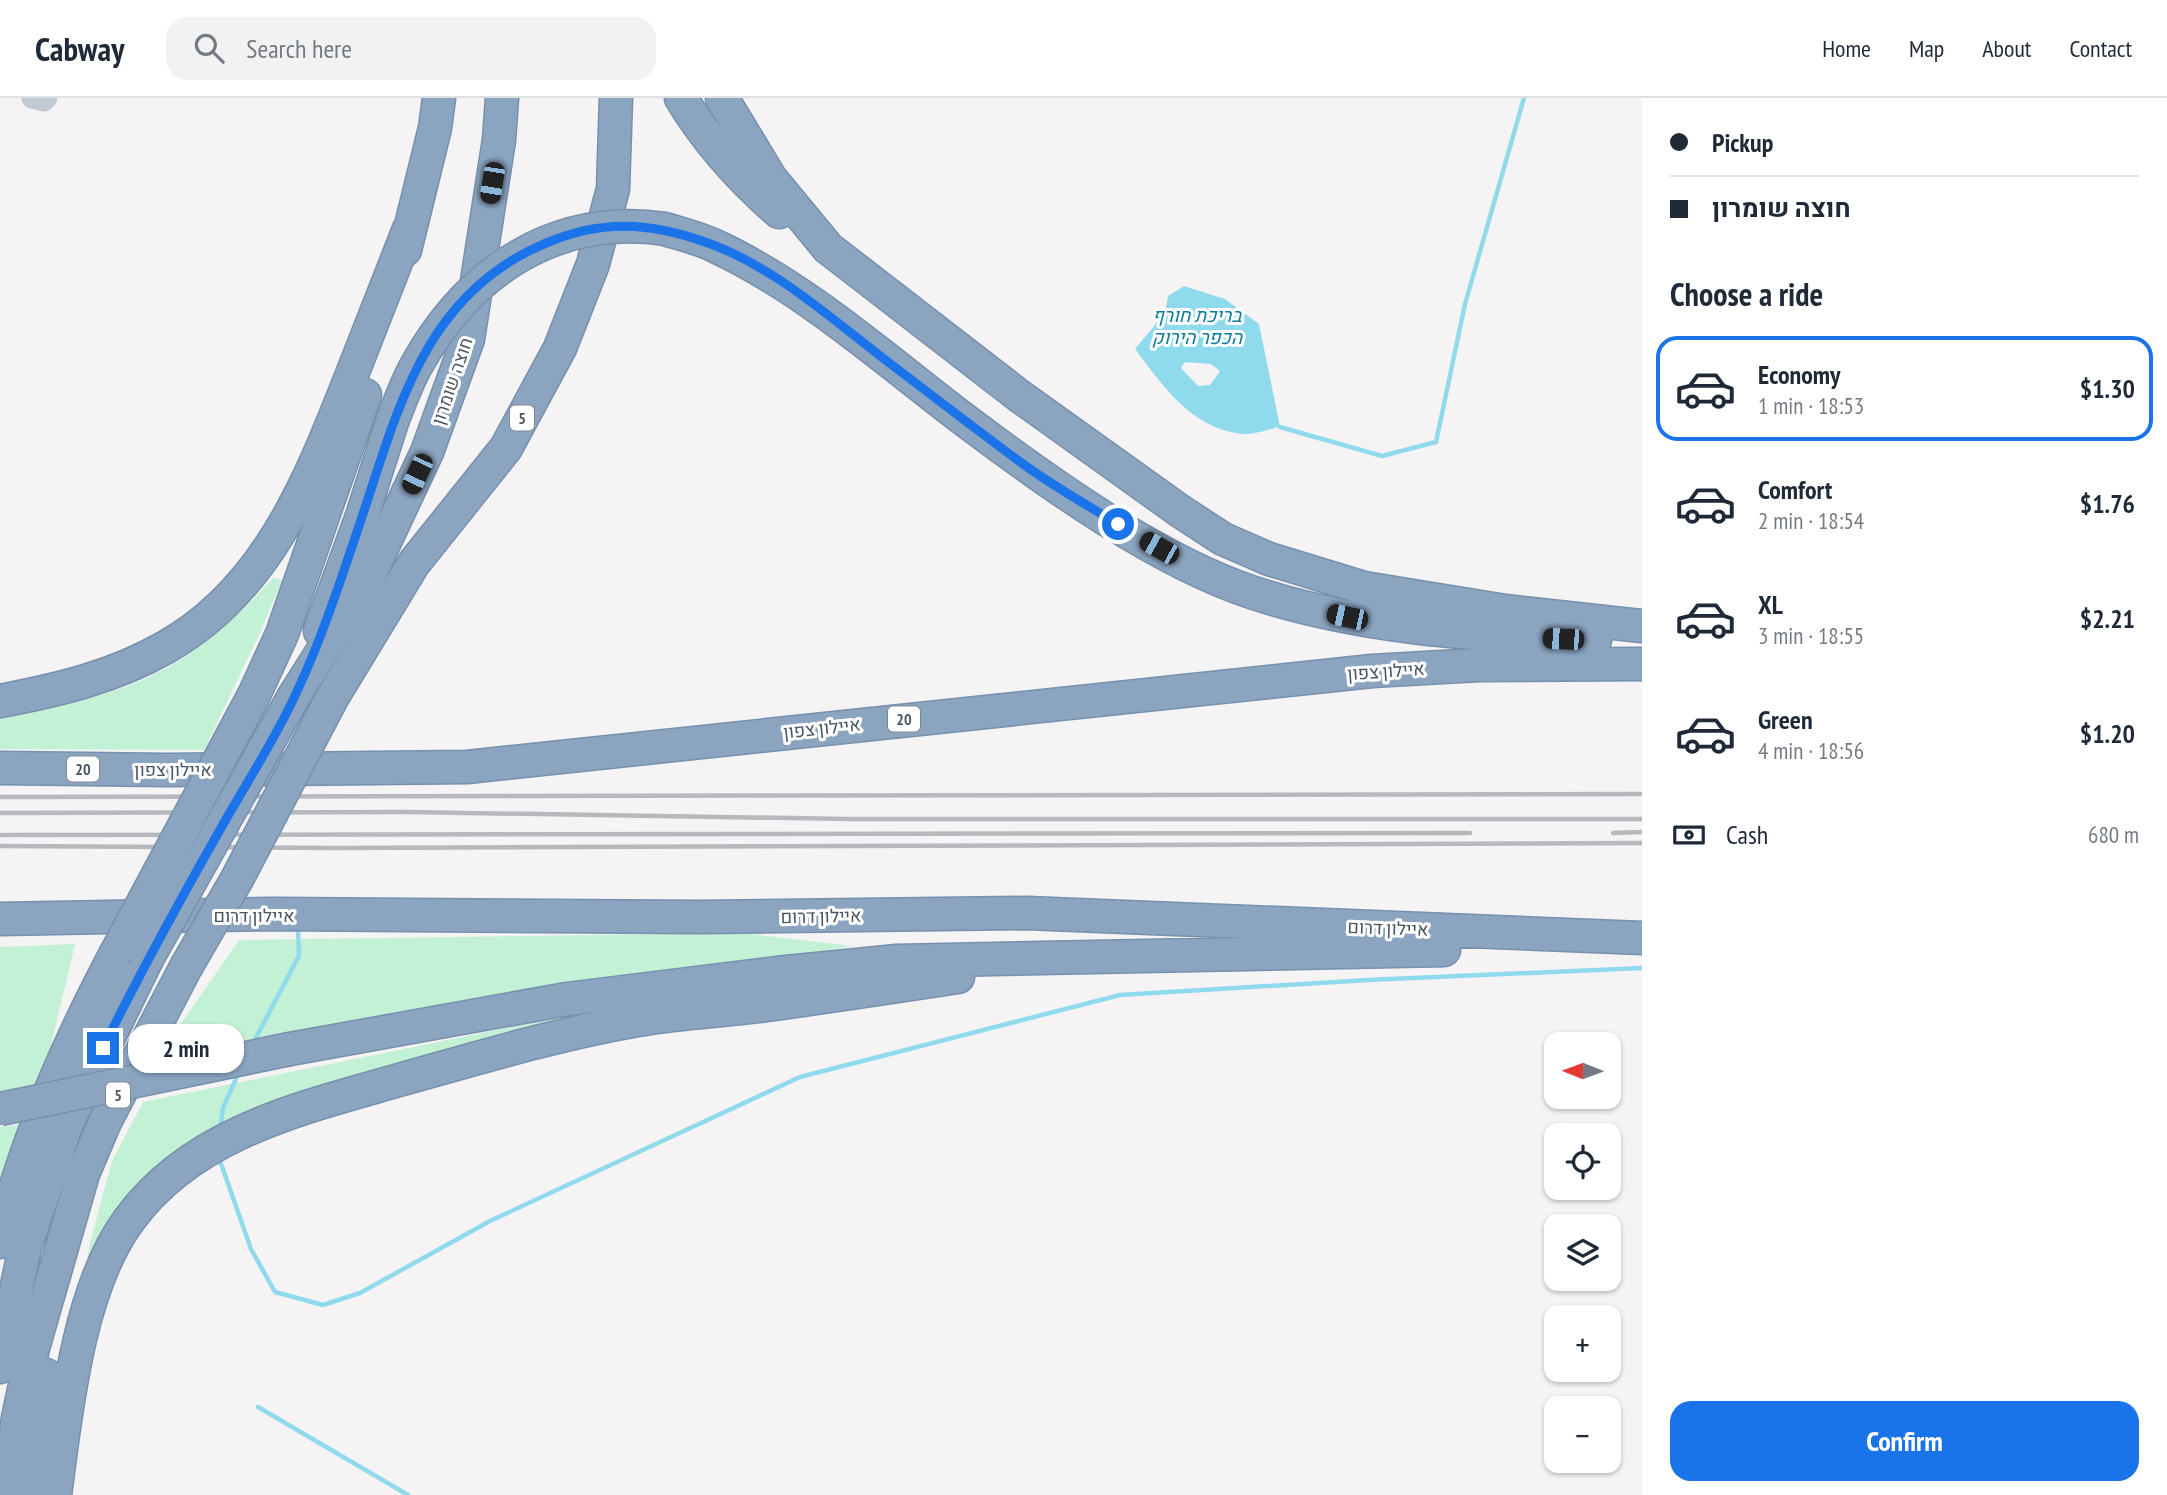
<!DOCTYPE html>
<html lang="en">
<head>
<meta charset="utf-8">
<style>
	:root { --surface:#fff; --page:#f2f2f3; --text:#1f2937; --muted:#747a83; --line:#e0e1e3; --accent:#1a73e8 }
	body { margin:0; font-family:"PT Sans Narrow",Heebo,sans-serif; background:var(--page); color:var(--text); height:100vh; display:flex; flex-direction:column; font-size:26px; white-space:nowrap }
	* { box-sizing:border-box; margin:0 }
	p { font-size:23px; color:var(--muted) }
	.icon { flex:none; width:38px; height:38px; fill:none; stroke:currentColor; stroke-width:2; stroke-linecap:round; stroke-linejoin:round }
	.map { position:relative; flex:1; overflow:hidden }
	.sheet { display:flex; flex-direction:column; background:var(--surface); width:525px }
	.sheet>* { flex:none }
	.top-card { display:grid; align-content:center; height:154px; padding:0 28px; background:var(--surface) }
	.needle { width:46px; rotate:271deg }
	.controls { position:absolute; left:1544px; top:934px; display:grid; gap:14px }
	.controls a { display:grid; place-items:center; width:77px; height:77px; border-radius:14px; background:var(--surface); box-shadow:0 2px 5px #0004; font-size:35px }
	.end { position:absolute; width:32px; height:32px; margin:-16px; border:9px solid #1a73e8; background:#fff; box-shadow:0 0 0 4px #fff }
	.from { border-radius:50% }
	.bubble { position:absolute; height:49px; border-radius:21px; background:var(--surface); box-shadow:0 2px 5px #0004; font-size:23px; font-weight:700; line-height:49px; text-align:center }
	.car { position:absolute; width:21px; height:42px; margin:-21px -10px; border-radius:9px; box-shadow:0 0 5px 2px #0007; background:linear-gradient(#222 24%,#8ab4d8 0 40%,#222 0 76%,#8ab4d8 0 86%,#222 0) }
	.top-card b { display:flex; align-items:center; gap:24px; height:66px; font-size:26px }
	.top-card b+b { border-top:2px solid var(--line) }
	.top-card i { width:18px; height:18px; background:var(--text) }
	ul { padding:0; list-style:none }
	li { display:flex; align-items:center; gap:21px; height:105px; margin:0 14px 10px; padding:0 14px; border:4px solid transparent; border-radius:21px }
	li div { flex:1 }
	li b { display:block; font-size:26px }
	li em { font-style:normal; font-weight:700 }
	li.current { border-color:var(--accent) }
	li>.icon { width:63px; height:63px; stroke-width:1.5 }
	h2 { padding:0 28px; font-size:32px; line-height:84px }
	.pay { display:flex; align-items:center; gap:18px; height:77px; padding:0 28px; font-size:26px }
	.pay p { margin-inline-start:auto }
	.primary-button { display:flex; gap:14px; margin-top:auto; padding:14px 28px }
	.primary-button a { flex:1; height:80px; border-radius:21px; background:var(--accent); color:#fff; font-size:28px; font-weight:700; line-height:80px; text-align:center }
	header { display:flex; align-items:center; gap:42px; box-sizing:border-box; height:98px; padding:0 35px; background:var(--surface); border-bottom:2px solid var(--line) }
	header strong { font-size:33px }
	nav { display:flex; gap:38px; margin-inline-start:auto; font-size:24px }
	.search { width:490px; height:63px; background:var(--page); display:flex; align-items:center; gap:18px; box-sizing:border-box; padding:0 24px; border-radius:21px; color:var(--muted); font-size:26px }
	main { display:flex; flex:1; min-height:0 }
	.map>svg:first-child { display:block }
	.green { fill:#c3f1d5 }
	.water { fill:#90daee; fill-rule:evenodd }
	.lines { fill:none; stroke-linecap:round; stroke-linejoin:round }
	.stream { stroke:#90daee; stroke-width:4.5 }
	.highway-casing { stroke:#7690ad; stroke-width:35 }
	.minor { stroke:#c1cad2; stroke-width:21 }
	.highway { stroke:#8ba5c1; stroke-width:32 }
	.rail { stroke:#b5b8bd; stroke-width:4.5 }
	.highway-bridge-casing { stroke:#7690ad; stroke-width:35; stroke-linecap:butt }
	.highway-bridge { stroke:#8ba5c1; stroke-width:32 }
	.route { stroke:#1a73e8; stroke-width:9 }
	.labels { text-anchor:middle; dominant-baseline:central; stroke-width:6; stroke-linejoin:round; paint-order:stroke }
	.shield { fill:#fff; stroke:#808990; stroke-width:2 }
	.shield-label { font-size:16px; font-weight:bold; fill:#4a5661 }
	.street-label { font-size:18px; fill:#4a5661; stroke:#fff }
	.water-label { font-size:19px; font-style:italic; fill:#0c7c9b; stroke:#fff }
</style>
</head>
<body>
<header>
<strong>Cabway</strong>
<div class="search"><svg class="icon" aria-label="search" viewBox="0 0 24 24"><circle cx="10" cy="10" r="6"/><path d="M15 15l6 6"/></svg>Search here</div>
<nav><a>Home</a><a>Map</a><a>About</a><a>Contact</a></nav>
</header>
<main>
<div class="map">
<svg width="1642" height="1397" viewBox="0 0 1642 1397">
	<rect width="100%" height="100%" fill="#f5f3f3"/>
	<path class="green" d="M273,480L282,482L260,535L204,652L0,651V615C122,603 192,572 273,480Z
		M740,835L853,848L158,959L239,842Z
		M75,846L42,986L0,1001V849Z
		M634,904L536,931L202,1041L78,1209L91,1141L112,1063L143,1004Z
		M27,1026L0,1107V1029Z"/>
	<path class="water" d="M1184,188L1225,201L1259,226L1280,329C1269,331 1254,337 1242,336C1191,330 1164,289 1135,251L1165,215L1168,198ZM1185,264L1211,266L1220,273L1210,287L1198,288L1181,270Z"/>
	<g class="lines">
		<path class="stream" d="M1280,329L1382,358L1436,344L1465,206L1524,0
			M252,947L299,858L298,832L294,829
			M220,1031L223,1010L239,974
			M219,1060L251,1151L275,1194L323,1207L360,1195L490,1123L800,979L1120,897L1368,882L1642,870
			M258,1309L408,1397"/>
		<defs>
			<path id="highway" d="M681,0C707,43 741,81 779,114
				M722,0L771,81L828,150L1018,297L1180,413L1223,441L1269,461L1364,490L1505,513L1642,528
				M665,131C681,136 699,140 715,148C806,190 890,266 970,326C1050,386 1156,462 1251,494C1362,531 1479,537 1595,542
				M405,152L435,30L439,0
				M320,533L362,418L393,321
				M254,597L282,536L365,297
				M294,598L365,486L427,354L468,241L499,42L502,0
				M332,600L414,465L506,350L560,250L593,166L613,91L616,0
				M0,603C58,592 114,579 166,549C266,493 309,385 349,284C369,233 389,182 409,131
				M0,670L167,672L467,669L1372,573L1478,567L1642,566
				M0,821L274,816L701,819L1027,815L1642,840
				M290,951L567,901L777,875L897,863L1444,852
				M0,1144C26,1042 66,950 115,857
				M0,1269L25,1149L67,1025L147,861
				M8,1397L18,1320L33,1250L83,1076L105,1024L186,869
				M32,1397L46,1277
				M55,1397C66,1313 78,1191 129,1122C192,1035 301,1010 399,982C478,960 557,936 638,922C678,915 720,913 760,908C826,899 892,889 958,879"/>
		</defs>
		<use href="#highway" class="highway-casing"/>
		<path class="minor" d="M32,0L44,3L47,0"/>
		<use href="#highway" class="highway"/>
		<path class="rail" d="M0,699L1642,696
			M0,715L407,714L850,721H1642
			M1613,735L1642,734
			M0,737L1470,735
			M0,748L336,750L1642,745"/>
		<defs>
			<path id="highway-bridge" d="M393,321C400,304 407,284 416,268C468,174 555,115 665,131
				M115,857L254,597
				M147,861L294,598
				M186,869L237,781L332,600
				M0,1011L290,951"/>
		</defs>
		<use href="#highway-bridge" class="highway-bridge-casing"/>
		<use href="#highway-bridge" class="highway-bridge"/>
	</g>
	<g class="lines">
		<path class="route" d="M103,950C140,875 180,802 221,730C247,684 277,638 299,589C324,535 344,472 363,416C399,307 427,195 544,146C601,121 650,124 708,145C775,169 833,222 888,264C933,298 978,333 1023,366C1053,388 1087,407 1118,426"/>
	</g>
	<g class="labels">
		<g class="shield">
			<rect x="510" y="307.5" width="24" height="25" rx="5"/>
			<rect x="888" y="608.5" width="32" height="25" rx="5"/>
			<rect x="67" y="658.5" width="32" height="25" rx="5"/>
			<rect x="106" y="984.5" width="24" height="25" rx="5"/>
		</g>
		<g class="shield-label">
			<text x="522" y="320">5</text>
			<text x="904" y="621">20</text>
			<text x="83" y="671">20</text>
			<text x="118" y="997">5</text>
		</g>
		<g class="street-label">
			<text transform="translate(452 283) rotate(-71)">חוצה שומרון</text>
			<text transform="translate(1386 573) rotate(-4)">איילון צפון</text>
			<text transform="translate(822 630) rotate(-6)">איילון צפון</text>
			<text x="173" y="671">איילון צפון</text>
			<text x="254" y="817">איילון דרום</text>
			<text transform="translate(821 818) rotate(-1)">איילון דרום</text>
			<text transform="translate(1388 830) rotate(2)">איילון דרום</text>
		</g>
		<g class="water-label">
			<text x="1197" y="217">בריכת חורף<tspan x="1197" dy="22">הכפר הירוק</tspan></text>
		</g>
	</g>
</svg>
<div class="controls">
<a><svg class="needle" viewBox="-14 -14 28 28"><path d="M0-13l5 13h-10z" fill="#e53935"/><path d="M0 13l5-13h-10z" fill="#747a83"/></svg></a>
<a><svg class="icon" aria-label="locate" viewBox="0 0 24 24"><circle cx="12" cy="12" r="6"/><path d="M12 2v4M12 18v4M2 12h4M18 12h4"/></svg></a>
<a><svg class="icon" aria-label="layers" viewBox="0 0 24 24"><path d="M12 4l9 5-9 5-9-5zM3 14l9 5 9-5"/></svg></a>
<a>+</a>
<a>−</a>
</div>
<i class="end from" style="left:1118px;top:426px"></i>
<i class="end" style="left:103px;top:950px"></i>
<div class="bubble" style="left:128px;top:926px;width:116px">2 min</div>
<i class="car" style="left:492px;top:85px;rotate:189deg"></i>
<i class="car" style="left:417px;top:376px;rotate:205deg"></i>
<i class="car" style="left:1159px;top:450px;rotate:299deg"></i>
<i class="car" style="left:1347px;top:519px;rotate:282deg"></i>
<i class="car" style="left:1563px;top:541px;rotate:272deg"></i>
</div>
<section class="sheet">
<div class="top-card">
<b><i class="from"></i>Pickup</b>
<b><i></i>חוצה שומרון</b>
</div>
<h2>Choose a ride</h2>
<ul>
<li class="current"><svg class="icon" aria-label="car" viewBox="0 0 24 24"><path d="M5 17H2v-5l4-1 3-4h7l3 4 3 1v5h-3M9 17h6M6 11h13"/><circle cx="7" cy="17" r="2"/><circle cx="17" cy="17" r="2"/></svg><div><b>Economy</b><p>1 min · 18:53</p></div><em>$1.30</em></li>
<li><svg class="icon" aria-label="car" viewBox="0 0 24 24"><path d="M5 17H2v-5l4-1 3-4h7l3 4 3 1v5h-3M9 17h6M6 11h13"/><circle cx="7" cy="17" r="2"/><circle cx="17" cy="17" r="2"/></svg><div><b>Comfort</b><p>2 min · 18:54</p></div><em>$1.76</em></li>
<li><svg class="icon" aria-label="car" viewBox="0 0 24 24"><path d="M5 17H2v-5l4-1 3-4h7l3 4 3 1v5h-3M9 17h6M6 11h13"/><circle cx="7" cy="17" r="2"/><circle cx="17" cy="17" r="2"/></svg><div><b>XL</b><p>3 min · 18:55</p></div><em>$2.21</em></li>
<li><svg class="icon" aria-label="car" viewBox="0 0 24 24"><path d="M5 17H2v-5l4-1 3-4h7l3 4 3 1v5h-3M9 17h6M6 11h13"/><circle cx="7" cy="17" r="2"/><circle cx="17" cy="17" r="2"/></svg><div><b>Green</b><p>4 min · 18:56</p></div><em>$1.20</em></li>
</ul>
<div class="pay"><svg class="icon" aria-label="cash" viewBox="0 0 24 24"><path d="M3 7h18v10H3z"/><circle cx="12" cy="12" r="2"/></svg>Cash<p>680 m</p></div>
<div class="primary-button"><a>Confirm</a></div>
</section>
</main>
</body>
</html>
